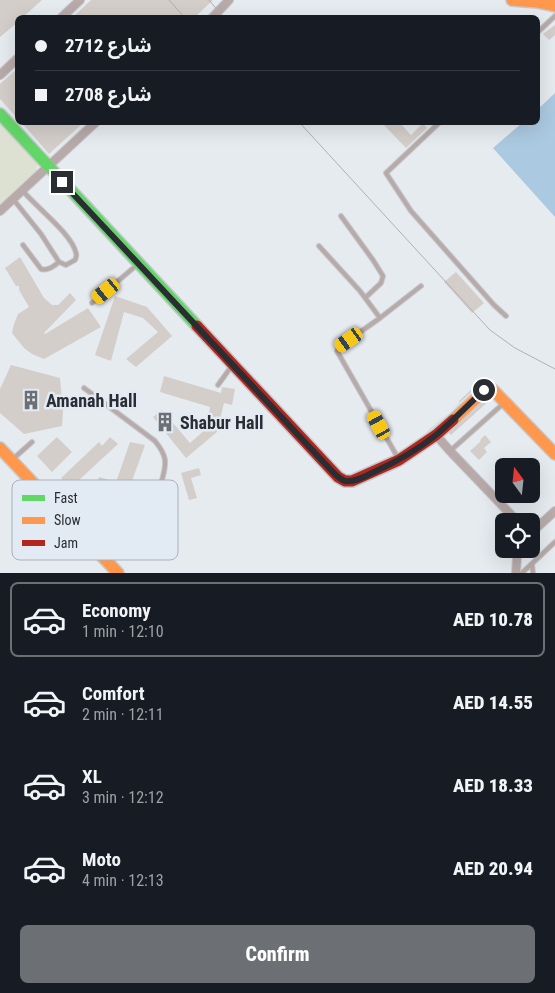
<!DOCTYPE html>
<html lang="en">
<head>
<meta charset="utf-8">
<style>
	:root { --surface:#171b24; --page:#20242c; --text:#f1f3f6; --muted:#9ea1a6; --line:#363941; --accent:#6c7074 }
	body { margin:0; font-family:"Roboto Condensed","Noto Sans Arabic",sans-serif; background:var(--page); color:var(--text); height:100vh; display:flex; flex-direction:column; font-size:19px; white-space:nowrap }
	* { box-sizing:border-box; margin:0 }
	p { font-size:16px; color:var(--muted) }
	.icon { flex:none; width:28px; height:28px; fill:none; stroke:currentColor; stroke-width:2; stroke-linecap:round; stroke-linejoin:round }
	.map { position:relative; height:573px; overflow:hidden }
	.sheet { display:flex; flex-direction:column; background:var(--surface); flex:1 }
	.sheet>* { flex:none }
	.top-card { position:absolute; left:15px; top:15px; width:525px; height:110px; border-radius:8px; box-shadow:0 5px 20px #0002; display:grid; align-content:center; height:110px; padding:0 20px; background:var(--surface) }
	.needle { width:32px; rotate:345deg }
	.controls { position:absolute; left:495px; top:458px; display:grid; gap:10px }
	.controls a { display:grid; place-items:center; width:45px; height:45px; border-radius:8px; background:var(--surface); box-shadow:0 5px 20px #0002; font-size:25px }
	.end { position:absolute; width:22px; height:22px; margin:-11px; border:6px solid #2a2d31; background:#fff; box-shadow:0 0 0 2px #fff }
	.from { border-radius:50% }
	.car { position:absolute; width:15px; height:30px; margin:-15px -8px; border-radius:6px; box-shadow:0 0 4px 1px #0007; background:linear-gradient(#f5c518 24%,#345 0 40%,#f5c518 0 76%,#345 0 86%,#f5c518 0) }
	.top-card b { display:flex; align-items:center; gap:18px; height:48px; font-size:19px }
	.top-card b+b { border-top:1px solid var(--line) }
	.top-card i { width:12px; height:12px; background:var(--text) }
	ul { padding:9px 0 0; list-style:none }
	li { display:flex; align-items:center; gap:15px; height:75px; margin:0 10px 8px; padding:0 10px; border:2px solid transparent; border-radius:8px }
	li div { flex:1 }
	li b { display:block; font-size:19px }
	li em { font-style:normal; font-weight:800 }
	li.active { border-color:var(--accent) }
	li>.icon { width:45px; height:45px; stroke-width:1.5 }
	.button { display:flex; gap:10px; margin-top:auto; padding:10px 20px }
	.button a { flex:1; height:58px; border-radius:8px; background:var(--accent); color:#fff; font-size:20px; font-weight:800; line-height:58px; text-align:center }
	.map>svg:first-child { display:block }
	.green { fill:#dde1d1 }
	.water { fill:#abc9e0 }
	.building { fill:#d3ceca }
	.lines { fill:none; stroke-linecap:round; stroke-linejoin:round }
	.lane-casing { stroke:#c5c9cd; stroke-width:6 }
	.street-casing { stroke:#c5c9cd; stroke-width:10 }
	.fast-casing { stroke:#c5c9cd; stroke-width:14 }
	.slow-casing { stroke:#c5c9cd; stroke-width:14 }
	.jam-casing { stroke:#c5c9cd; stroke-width:14 }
	.lane { stroke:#b7aaa9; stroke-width:4 }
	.street { stroke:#b7aaa9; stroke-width:8 }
	.fast { stroke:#63d668; stroke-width:11 }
	.slow { stroke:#ff974d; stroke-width:11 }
	.jam { stroke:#b3261e; stroke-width:11 }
	.tram { stroke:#b3afb0; stroke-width:1 }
	.route { stroke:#2a2d31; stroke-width:6 }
	.labels { text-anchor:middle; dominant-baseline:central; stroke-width:5; stroke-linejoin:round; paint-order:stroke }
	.poi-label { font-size:18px; font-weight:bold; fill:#2a2d31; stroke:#e2eaf4; text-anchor:start }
	.key { fill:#e2eaf4; stroke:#abb1ba; stroke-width:1 }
	.key-label { font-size:14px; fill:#2a2d31 }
</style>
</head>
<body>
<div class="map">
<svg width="555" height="573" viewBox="0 0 555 573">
	<rect width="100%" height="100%" fill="#e6ebf0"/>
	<path class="green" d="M0,118L38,161L36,171L0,205Z"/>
	<path class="water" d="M555,93V217L493,148L522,123L538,122V109Z"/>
	<path class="building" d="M0,0H42L22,18H18V22L0,37Z
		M91,0H213L194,18H72Z
		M555,25V35L549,40L543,34Z
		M18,68V119L0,99V84Z
		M21,122H84L49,154Z
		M381,122H399L411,135L423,123L427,128L406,148Z
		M20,257L44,298L52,305H58L70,293L76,300L44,333L45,334L88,308L101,327L44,359L32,354L24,348L12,333L14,324L18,314L29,307L19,290V286H16L5,268Z
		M456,272L484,303L472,313L444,282Z
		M115,296L147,307L172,336L136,367L126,359L158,332L143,318L124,312L111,361L95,355Z
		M11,365L60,378L63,412L62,426L24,434L0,413V389Z
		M164,376L221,393L222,387L235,389L232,405L224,403L217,432L186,458L153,417L162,410L190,443L207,428L210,407L160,392Z
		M484,378L488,382L479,385L431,429L425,433L460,403L459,401Z
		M488,397H489L491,399L451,435L449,433Z
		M485,435L491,442L484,448L487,452L479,460L470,451L481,441L480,440Z
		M57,437L72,452L52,472L37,456Z
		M110,437L118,444L79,480L93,499L99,477L116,482L130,442L145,445L120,514H115L86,506L61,478L99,442L102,446Z
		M199,468L201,475L191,478L197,498L189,500L181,473Z"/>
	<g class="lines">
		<defs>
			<path id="lane" d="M538,32L555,16
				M440,122L386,173L411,211L494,305L506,316
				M13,199L41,234L59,262L66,265L75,260C76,257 77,256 76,253C72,234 35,206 22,190
				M341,216L373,260L383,276L381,283L365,298
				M23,245L41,269C48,271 54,266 59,262
				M319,246L360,291L380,318
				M92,303L138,264
				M218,385L231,367
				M84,388L155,441C167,456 167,462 162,480C160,489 158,498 153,506C143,522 118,540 103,553
				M450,451L504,403
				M398,458L337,351L339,347L380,318L421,286
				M13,459L32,442
				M117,517L136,524
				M532,564L533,573
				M522,573L555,542"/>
			<path id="street" d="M61,18L80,0
				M212,18L229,0
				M0,75L18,58
				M0,211L96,122
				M436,435L450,451L517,521
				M531,533L555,511
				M516,573L517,556L520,549"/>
			<path id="fast" d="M0,114L197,326"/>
			<path id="slow" d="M512,0L537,2L555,6
				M453,420L484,391L489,389L493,390L555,454
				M0,448L118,573"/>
			<path id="jam" d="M197,326L338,477L345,481H352L399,460L436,435L453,420"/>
		</defs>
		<use href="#lane" class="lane-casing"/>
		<use href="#street" class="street-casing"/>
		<use href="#fast" class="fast-casing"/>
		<use href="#slow" class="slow-casing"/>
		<use href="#jam" class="jam-casing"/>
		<use href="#lane" class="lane"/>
		<use href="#street" class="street"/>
		<use href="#fast" class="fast"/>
		<use href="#slow" class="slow"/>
		<use href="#jam" class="jam"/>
		<path class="tram" d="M169,0L185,18
			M209,0L224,18
			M299,122L490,330L515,348L555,369"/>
	</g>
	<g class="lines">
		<path class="route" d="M62,182L330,469C334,473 339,479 345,481C354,483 366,476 374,472C396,462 417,450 436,435C453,421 468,405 484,390"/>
	</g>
	<defs>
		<symbol id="building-bare" viewBox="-9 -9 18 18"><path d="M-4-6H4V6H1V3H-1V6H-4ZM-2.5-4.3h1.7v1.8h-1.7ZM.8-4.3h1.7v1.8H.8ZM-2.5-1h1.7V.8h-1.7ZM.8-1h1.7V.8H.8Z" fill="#6c7074" stroke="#e2eaf4" stroke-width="2.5" paint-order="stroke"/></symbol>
	</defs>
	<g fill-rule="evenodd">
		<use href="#building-bare" x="17" y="386" width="28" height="28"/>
		<use href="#building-bare" x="151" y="408" width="28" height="28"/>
	</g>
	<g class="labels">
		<g class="poi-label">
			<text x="46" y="400">Amanah Hall</text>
			<text x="180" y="422">Shabur Hall</text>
		</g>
	</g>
	<rect x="12" y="480" width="166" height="80" rx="8" class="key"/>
	<rect x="22" y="495" width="23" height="6" fill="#63d668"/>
	<rect x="22" y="517" width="23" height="7" fill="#ff974d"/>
	<rect x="22" y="540" width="23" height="6" fill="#b3261e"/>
	<g class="key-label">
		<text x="54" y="503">Fast</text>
		<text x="54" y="525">Slow</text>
		<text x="54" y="548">Jam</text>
	</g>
</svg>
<div class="controls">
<a><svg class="needle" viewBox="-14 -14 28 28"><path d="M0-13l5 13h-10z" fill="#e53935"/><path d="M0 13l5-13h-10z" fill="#9ea1a6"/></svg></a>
<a><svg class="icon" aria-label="locate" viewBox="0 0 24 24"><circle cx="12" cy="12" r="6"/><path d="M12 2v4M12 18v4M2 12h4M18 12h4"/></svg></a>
</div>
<i class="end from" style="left:484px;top:390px"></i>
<i class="end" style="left:62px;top:182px"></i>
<i class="car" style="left:106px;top:291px;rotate:231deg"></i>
<i class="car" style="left:349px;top:340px;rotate:235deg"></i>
<i class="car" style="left:379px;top:425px;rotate:331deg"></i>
<div class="top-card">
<b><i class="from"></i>شارع 2712</b>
<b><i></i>شارع 2708</b>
</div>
</div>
<section class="sheet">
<ul>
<li class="active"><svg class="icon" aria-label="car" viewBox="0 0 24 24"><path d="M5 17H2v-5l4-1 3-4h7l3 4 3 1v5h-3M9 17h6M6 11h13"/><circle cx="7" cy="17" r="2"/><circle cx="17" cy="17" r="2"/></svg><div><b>Economy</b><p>1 min · 12:10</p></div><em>AED 10.78</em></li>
<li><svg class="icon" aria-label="car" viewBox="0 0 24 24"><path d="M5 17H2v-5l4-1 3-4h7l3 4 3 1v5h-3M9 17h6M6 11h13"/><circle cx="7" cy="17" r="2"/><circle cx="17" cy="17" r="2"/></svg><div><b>Comfort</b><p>2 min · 12:11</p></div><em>AED 14.55</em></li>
<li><svg class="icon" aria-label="car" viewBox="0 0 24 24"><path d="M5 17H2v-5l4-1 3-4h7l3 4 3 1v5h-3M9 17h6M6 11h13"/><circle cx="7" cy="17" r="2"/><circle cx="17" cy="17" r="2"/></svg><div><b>XL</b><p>3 min · 12:12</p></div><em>AED 18.33</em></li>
<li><svg class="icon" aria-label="car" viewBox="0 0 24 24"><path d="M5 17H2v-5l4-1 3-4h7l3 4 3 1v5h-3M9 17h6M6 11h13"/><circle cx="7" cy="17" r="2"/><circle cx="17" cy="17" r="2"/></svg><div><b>Moto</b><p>4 min · 12:13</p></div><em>AED 20.94</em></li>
</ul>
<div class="button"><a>Confirm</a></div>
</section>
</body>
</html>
